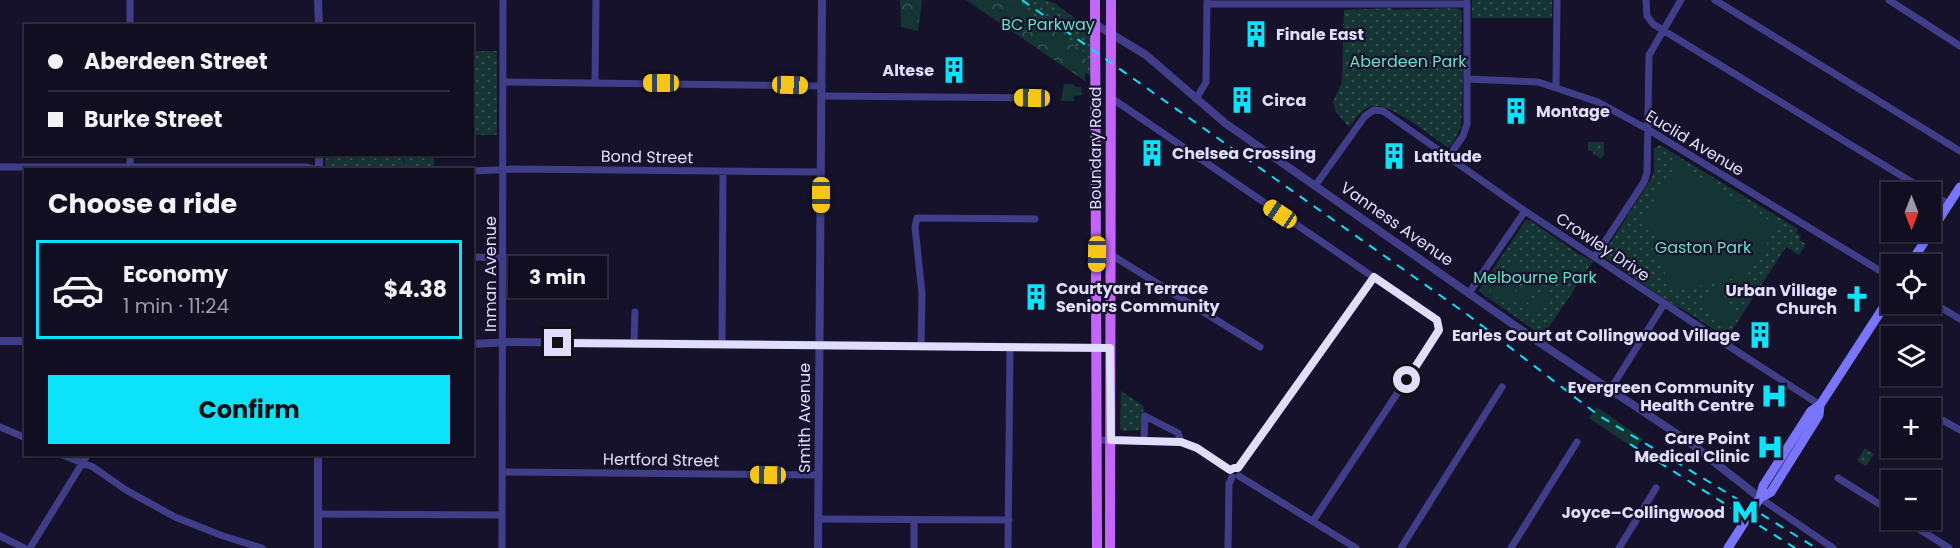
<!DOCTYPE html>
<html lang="en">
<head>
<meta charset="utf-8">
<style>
	:root { --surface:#100e20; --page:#1e1c2d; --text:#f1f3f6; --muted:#9c9ca5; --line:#302e3e; --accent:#0ce3fb }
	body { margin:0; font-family:Poppins,sans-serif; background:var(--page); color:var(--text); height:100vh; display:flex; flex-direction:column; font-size:22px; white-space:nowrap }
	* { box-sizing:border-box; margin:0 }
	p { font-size:20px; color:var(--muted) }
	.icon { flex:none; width:33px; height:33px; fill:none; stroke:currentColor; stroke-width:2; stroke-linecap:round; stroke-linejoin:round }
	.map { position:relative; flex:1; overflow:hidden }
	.sheet { position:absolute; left:24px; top:168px; width:450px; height:288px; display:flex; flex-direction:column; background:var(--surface); border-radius:0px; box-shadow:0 2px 4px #0004,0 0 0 2px var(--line) }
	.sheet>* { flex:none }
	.banner { position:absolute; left:24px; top:24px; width:450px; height:132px; border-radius:0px; box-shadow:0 2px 4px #0004,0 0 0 2px var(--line); display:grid; align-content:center; height:132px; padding:0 24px; background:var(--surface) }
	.needle { width:39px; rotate:180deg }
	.fabs { position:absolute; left:1881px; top:182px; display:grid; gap:12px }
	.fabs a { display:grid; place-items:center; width:60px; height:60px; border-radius:0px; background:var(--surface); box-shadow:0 2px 4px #0004,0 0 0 2px var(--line); font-size:30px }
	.end { position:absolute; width:27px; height:27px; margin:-14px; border:8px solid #e0ddfe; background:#111; box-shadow:0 0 0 3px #111 }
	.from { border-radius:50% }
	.bubble { position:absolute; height:42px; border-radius:0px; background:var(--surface); box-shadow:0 2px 4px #0004,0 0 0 2px var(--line); font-size:20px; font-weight:700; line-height:42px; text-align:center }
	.car { position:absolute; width:18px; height:36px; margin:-18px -9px; border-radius:8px; box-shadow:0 0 4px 2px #0007; background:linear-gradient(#f5c518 24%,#345 0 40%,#f5c518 0 76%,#345 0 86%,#f5c518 0) }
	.banner b { display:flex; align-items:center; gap:21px; height:57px; font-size:22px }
	.banner b+b { border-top:2px solid var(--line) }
	.banner i { width:15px; height:15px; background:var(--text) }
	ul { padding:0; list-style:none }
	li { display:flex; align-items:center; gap:18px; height:99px; margin:0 12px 9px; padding:0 12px; border:3px solid transparent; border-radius:0px }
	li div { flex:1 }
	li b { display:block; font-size:22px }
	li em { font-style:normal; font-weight:700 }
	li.selected { border-color:var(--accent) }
	li>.icon { width:54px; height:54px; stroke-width:1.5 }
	h2 { padding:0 24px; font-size:27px; line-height:72px }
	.action { display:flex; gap:12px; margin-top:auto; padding:12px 24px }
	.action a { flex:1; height:69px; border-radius:0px; background:var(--accent); color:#111; font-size:24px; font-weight:700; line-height:69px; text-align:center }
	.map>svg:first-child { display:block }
	.grass { fill:url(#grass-dots) }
	.forest { fill:url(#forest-crowns) }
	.garden { fill:#153534 }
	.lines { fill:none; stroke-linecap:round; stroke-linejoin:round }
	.stream { stroke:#0e264e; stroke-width:2 }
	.minor { stroke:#413e89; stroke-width:7 }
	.tertiary { stroke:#413e89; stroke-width:8 }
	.secondary { stroke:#7975fd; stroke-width:9 }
	.primary { stroke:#c466fc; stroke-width:10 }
	.rail { stroke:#0ce3fb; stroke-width:2; stroke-dasharray:9 8; stroke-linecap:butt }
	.route { stroke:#e0ddfe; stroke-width:8 }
	.labels { text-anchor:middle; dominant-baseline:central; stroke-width:4.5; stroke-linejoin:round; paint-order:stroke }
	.park-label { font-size:16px; fill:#68dfc1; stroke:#16122b }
	.poi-label { font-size:16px; font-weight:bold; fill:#e0ddfe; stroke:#16122b; text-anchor:start }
	.street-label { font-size:16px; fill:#e0ddfe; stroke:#16122b }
</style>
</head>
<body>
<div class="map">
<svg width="1960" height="548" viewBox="0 0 1960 548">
	<defs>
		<pattern id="grass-dots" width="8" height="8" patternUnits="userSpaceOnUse" patternTransform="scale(1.5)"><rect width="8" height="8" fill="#153534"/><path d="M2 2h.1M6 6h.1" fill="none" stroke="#375252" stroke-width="1.8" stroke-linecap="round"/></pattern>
		<pattern id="forest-crowns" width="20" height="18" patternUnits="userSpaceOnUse" patternTransform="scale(1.5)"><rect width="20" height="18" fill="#153534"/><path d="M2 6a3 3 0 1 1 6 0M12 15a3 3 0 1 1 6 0" fill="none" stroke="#375252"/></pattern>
	</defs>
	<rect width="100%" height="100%" fill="#16122b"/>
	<path class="grass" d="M975,0H1044L1056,4L1090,30L1092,77Z
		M1472,0H1552V18H1472Z
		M1391,8L1394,10L1456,8L1462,11L1461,62L1463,70L1461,127L1453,143L1449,147L1445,146C1429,135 1388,100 1369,107C1360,111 1355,120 1349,127L1336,112L1333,102L1342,82L1344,10Z
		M473,51H497V135H473Z
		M1588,142H1604V155L1601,159L1593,154V151H1588Z
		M1660,145L1798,229L1796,233L1801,236L1799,240L1806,244L1799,255L1786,247L1727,338L1681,308L1676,307L1604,257C1603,251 1604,248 1609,245L1651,179L1654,172V148Z
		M325,155H434V169L330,168L325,165Z
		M1526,220L1531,221L1577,253L1593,261L1543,336L1482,294L1479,290Z
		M1121,391L1144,406L1141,430L1122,431L1120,428Z
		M1865,448L1874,454L1866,466L1857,461Z"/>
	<path class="forest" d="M900,0H922L918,31L901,27Z
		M966,0H1007L1017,5L1086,53L1085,81Z"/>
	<path class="garden" d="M1064,84H1074L1075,87H1081L1082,95L1074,96V101H1061Z
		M1677,163L1778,226L1741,285L1726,276V279L1675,292L1667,287L1659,238L1662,237L1640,223Z
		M1512,260L1529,272L1506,304L1490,292Z
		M1529,279L1538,286L1524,307L1514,300Z
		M1717,287L1738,313L1722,327L1700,301Z
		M1542,289L1552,295L1537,316L1528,309Z
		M1597,407L1643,439L1635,449L1589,418Z"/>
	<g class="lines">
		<path class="stream" d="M404,154L403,160L405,165"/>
		<path class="minor" d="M1646,0L1647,16L1653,24L1928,192
			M1715,0L1960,151
			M1889,0L1960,46
			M1207,4H1467
			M130,26V0
			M1467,79L1538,82L1598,102L1649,130L1892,278
			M503,82L822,86
			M595,83L596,0
			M1556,87L1557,0
			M822,96L1032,98L1047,102
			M1110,97L1436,320L1439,330L1313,521
			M1196,99L1206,82L1207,2
			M130,154V170
			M1449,156L1463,136L1467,124V2
			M0,167H306L317,170
			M472,171L513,169L821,172
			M1315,186L1365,116L1374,110L1383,111L1525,211L1724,343L1820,405
			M1930,193L1949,204
			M1097,254H1110L1260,347
			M472,257L503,258
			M1595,257L1644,182L1647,173L1649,55L1681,0
			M1469,293L1525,211
			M1930,301L1960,319
			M634,343L635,312
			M722,344L723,172
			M921,346L922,294L915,227L917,218L1035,219
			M1610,390L1664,304
			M1937,417L1960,430
			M0,427L26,438
			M1096,440L1181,442L1197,448L1230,470
			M1144,440L1145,416L1178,433L1181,442
			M60,454L93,467L126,490L175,517L223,536L262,548
			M304,454L318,455
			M1238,468L1374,277
			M503,472L819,475
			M1239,476L1356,548
			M1838,478L1892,512
			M1760,498L1833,548
			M318,514L502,515
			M818,519L1009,520
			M1903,519L1949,548
			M0,536L24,548
			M30,548L88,454
			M502,548L503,0
			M914,548V520
			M1008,548L1010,347
			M1228,548L1229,484L1232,477
			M1401,548L1502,387
			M1511,548L1577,442
			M1619,548L1656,488"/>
		<path class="tertiary" d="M318,0L319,26
			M1095,24L1146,55L1225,123L1537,341L1689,442L1760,498
			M319,154V170
			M0,341H26
			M472,344L510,342L1110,348
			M318,548V454
			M818,548L822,0"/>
		<path class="secondary" d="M1910,264L1960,187
			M1760,498L1771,492L1819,415L1820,405
			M1728,548L1760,498L1763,486L1811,411L1820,405L1892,294"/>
		<path class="primary" d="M1095,0L1097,548
			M1110,548L1111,0"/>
		<path class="rail" d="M1022,0L1468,315L1598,415L1711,483L1816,548
			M1630,444L1795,548"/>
	</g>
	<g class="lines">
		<path class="route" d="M558,343L1110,348L1111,440L1181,442L1197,448L1230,470L1234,468H1238L1374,277L1437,320L1439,330L1407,380"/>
	</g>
	<defs>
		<symbol id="building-bare" viewBox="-9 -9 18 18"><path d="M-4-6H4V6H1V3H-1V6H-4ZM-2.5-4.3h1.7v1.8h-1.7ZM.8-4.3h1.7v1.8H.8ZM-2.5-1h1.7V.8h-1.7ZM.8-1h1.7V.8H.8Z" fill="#0ce3fb" stroke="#16122b" stroke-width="2.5" paint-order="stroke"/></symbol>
		<symbol id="church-bare" viewBox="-9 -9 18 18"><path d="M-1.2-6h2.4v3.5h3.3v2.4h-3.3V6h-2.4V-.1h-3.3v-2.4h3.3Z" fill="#0ce3fb" stroke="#16122b" stroke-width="2.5" paint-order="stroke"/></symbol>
		<symbol id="hospital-bare" viewBox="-9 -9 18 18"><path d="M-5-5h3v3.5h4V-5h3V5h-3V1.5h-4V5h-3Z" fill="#0ce3fb" stroke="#16122b" stroke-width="2.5" paint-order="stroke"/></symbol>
		<symbol id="metro-bare" viewBox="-9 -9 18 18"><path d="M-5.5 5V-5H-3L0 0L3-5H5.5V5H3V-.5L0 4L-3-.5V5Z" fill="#0ce3fb" stroke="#16122b" stroke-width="2.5" paint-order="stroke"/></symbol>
	</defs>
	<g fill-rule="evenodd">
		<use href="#building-bare" x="1237" y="15" width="38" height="38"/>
		<use href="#building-bare" x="935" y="51" width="38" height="38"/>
		<use href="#building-bare" x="1223" y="81" width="38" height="38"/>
		<use href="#building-bare" x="1497" y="92" width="38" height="38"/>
		<use href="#building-bare" x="1133" y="134" width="38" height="38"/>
		<use href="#building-bare" x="1375" y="137" width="38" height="38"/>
		<use href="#building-bare" x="1017" y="278" width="38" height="38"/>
		<use href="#church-bare" x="1838" y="280" width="38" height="38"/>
		<use href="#building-bare" x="1741" y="316" width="38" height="38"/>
		<use href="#hospital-bare" x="1755" y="377" width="38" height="38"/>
		<use href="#hospital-bare" x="1751" y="428" width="38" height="38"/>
		<use href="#metro-bare" x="1726" y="493" width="38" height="38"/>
	</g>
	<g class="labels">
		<g class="park-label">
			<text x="1048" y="24">BC Parkway</text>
			<text x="1408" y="61">Aberdeen Park</text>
			<text x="1703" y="247">Gaston Park</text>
			<text x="1535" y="277">Melbourne Park</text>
		</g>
		<g class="poi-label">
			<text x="1276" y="34">Finale East</text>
			<text x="934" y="70" text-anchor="end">Altese</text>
			<text x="1262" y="100">Circa</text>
			<text x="1536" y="111">Montage</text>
			<text x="1172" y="153">Chelsea Crossing</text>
			<text x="1414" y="156">Latitude</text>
			<text x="1056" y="288">Courtyard Terrace<tspan x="1056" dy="18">Seniors Community</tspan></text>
			<text x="1837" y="290" text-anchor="end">Urban Village<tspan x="1837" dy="18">Church</tspan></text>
			<text x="1740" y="335" text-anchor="end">Earles Court at Collingwood Village</text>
			<text x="1754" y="387" text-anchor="end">Evergreen Community<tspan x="1754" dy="18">Health Centre</tspan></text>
			<text x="1750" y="438" text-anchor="end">Care Point<tspan x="1750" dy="18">Medical Clinic</tspan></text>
			<text x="1725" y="512" text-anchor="end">Joyce–Collingwood</text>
		</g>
		<g class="street-label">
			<text transform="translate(1695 143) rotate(31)">Euclid Avenue</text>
			<text transform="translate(1095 148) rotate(-90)">Boundary Road</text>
			<text transform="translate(647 157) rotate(1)">Bond Street</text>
			<text transform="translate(1397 224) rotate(35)">Vanness Avenue</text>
			<text transform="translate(1603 247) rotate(34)">Crowley Drive</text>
			<text transform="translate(490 274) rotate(-90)">Inman Avenue</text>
			<text transform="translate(804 418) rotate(-90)">Smith Avenue</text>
			<text transform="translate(661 460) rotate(1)">Hertford Street</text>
		</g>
	</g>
</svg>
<div class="fabs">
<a><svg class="needle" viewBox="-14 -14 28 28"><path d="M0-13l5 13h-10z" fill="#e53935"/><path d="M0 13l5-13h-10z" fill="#9c9ca5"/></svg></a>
<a><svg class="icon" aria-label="locate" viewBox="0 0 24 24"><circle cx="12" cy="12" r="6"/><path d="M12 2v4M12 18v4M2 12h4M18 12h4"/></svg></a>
<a><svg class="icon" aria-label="layers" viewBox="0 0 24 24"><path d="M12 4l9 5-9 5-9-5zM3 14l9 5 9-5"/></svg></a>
<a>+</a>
<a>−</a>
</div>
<i class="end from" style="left:1407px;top:380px"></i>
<i class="end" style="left:558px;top:343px"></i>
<div class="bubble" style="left:508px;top:256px;width:99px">3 min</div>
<i class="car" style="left:661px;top:83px;rotate:270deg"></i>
<i class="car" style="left:790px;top:85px;rotate:92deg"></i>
<i class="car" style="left:1032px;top:98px;rotate:271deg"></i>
<i class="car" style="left:821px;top:195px;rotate:180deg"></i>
<i class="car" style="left:1280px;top:214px;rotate:304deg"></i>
<i class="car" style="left:1097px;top:254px;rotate:181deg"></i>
<i class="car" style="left:768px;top:475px;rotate:271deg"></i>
<div class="banner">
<b><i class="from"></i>Aberdeen Street</b>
<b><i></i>Burke Street</b>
</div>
<section class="sheet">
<h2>Choose a ride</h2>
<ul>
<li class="selected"><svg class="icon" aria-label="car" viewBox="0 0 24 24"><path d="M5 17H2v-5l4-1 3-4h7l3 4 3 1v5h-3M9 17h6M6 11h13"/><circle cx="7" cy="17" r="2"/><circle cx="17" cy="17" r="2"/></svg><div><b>Economy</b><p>1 min · 11:24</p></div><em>$4.38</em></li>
</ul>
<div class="action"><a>Confirm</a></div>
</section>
</div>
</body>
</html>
